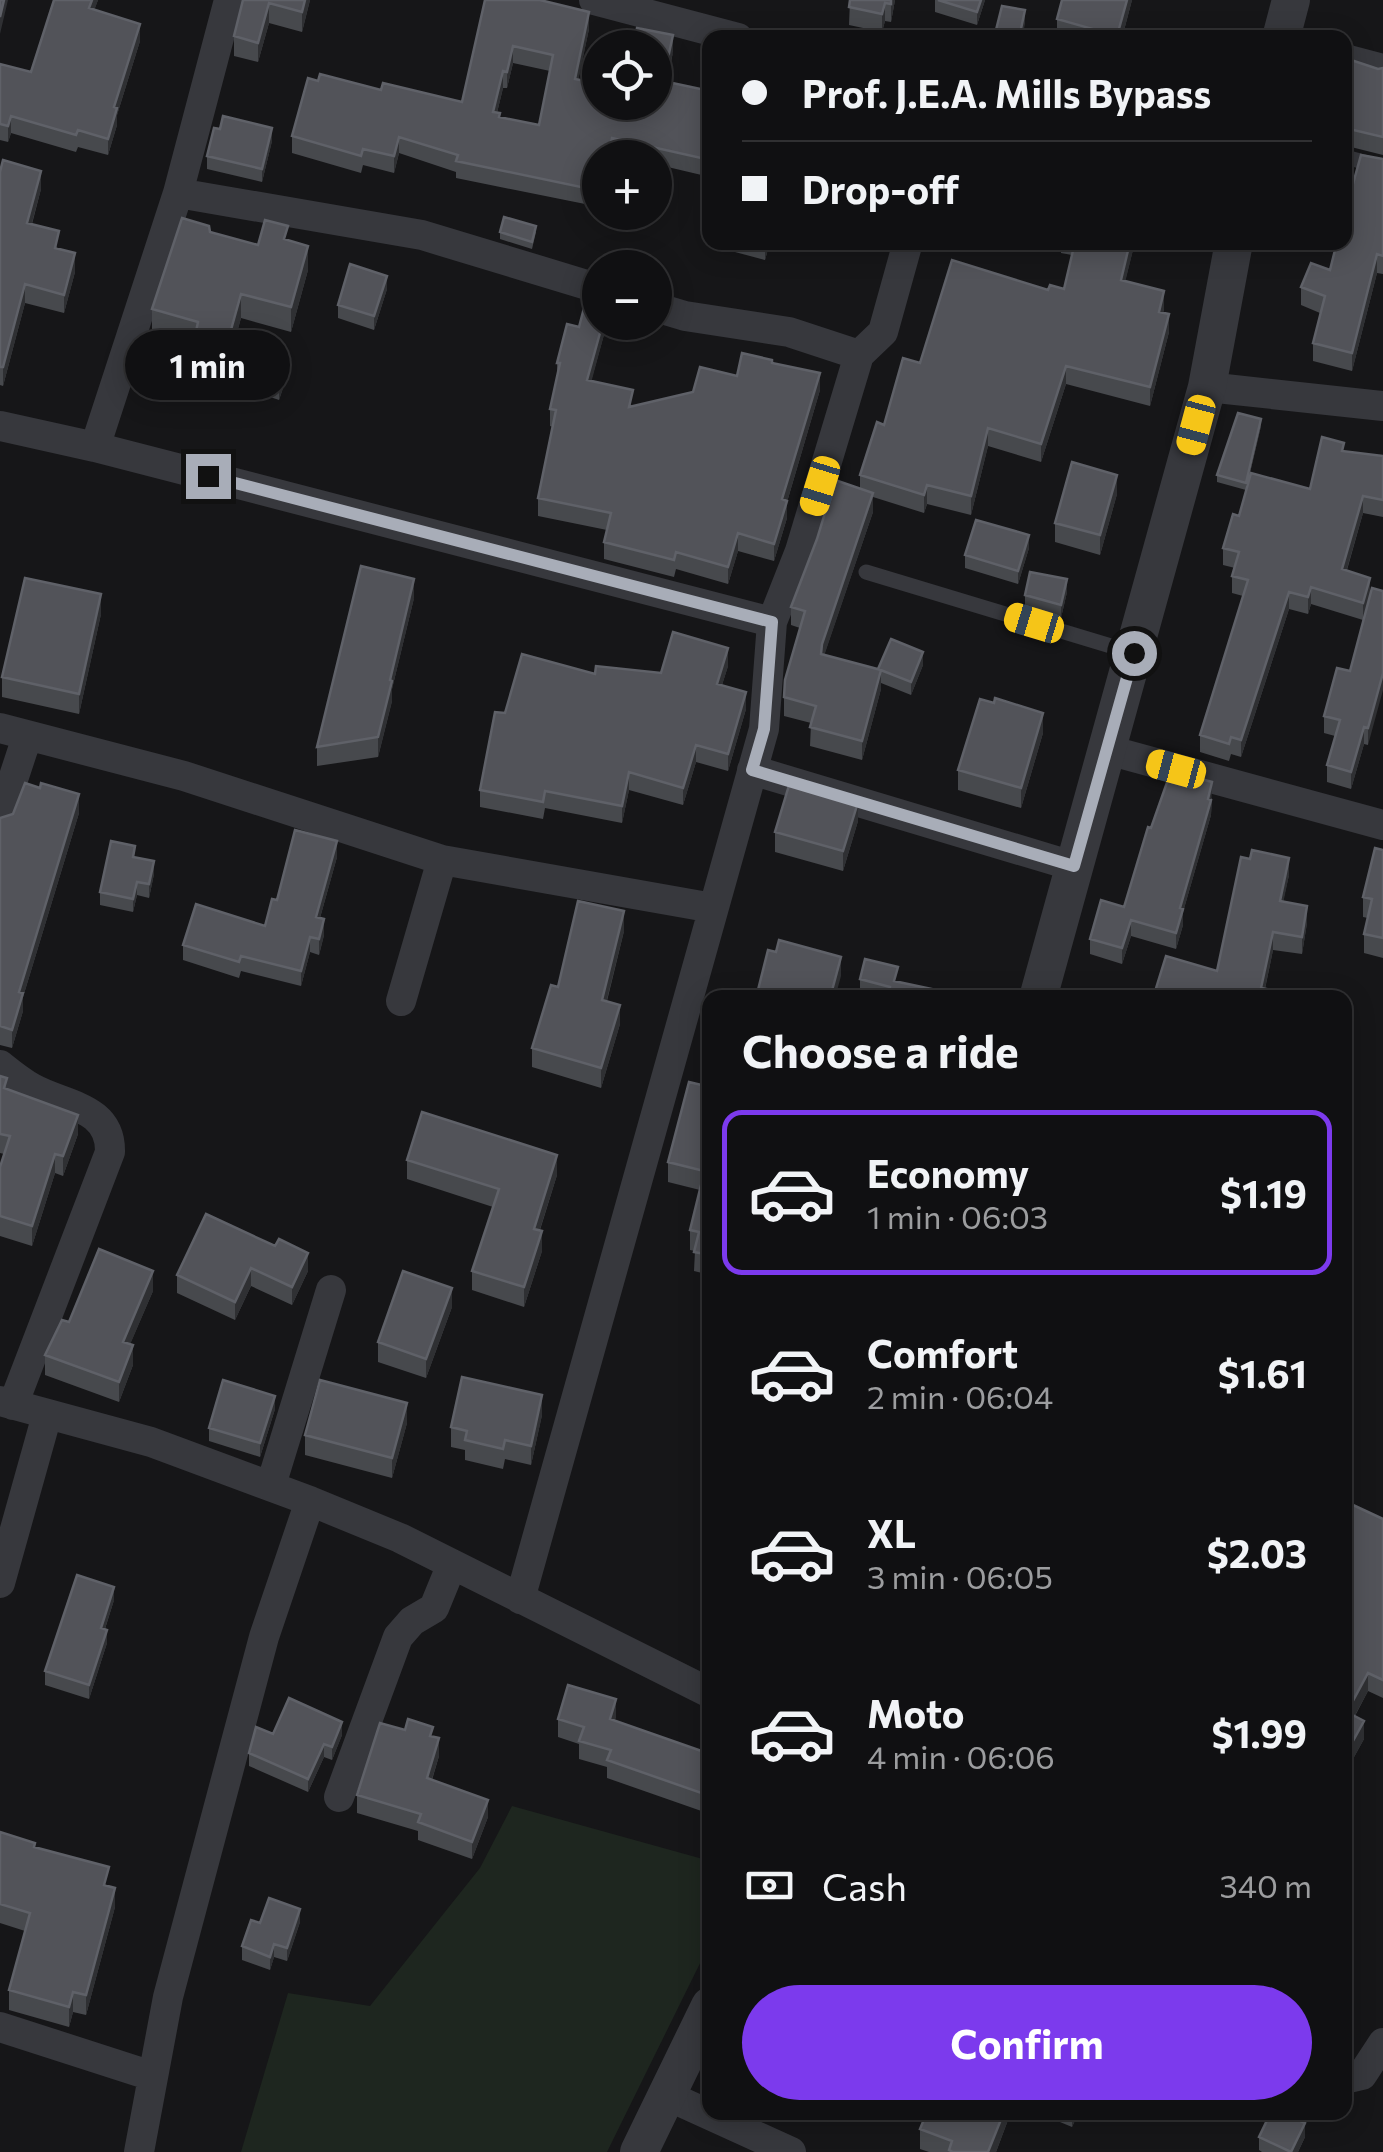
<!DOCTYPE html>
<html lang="en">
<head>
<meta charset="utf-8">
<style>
	:root { --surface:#101012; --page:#1e1e20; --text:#f1f3f6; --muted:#9c9d9f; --line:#303032; --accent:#7c3aed }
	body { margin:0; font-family:Commissioner,sans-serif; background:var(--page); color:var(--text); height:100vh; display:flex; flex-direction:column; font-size:38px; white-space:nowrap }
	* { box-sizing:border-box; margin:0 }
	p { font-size:32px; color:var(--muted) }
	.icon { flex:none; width:55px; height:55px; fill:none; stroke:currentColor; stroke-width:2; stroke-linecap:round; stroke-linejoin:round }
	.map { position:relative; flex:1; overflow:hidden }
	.details { position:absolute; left:702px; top:990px; width:650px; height:1130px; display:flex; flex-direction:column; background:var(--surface); border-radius:20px; box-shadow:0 5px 25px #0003,0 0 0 2px var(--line) }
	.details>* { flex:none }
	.top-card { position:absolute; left:702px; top:30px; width:650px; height:220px; border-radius:20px; box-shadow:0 5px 25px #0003,0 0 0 2px var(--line); display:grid; align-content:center; height:220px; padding:0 40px; background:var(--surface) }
	.controls { position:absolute; left:582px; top:30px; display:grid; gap:20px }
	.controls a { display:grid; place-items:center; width:90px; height:90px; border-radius:50%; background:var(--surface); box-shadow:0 5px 25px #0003,0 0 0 2px var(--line); font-size:50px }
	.end { position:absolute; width:45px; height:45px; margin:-22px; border:12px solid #a8adb8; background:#111; box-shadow:0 0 0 5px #111 }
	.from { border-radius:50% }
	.bubble { position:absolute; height:70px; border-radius:35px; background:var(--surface); box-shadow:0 5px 25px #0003,0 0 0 2px var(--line); font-size:32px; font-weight:700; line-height:70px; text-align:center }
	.car { position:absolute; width:30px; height:60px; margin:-30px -15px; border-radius:12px; box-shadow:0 0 8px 2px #0007; background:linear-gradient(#f5c518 24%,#345 0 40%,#f5c518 0 76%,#345 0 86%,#f5c518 0) }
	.top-card b { display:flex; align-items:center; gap:35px; height:95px; font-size:38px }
	.top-card b+b { border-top:2px solid var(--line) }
	.top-card i { width:25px; height:25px; background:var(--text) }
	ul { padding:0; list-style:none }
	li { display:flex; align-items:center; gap:30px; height:165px; margin:0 20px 15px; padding:0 20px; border:5px solid transparent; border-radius:20px }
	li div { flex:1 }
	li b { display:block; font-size:38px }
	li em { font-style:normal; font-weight:700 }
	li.current { border-color:var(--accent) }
	li>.icon { width:90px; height:90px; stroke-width:1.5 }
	h2 { padding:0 40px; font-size:45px; line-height:120px }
	.pay { display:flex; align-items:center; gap:25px; height:110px; padding:0 40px; font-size:38px }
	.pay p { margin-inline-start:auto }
	.primary-button { display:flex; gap:20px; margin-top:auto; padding:20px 40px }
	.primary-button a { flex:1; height:115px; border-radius:60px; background:var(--accent); color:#fff; font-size:40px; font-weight:700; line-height:115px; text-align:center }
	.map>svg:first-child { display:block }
	.green { fill:#1e261f }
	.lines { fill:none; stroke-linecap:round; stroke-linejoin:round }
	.service { stroke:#37383d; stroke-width:15 }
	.minor { stroke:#37383d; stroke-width:30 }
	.tertiary { stroke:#37383d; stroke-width:38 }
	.wall { fill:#47494d; fill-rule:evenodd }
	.shaded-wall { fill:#2f3033 }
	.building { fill:#525359; stroke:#5f6168; stroke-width:2.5; fill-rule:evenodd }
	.route { stroke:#a8adb8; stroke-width:12 }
</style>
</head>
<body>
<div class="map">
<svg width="1383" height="2152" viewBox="0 0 1383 2152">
	<rect width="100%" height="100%" fill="#161618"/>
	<path class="green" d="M512,1806L710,1861V1943L607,2152H241L288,1993L370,2006L480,1868Z"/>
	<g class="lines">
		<path class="service" d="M1345,157L1383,167
			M866,572L1134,653"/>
		<path class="minor" d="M594,0L738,38
			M1345,59L1383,69
			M178,193L422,235L600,289
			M655,307L685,316L789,332L859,355
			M1207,387L1383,406
			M0,426L95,447L772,622
			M95,447L178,193L229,0
			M0,728L184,776L442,860L713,908
			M1108,750L1383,825
			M752,770L1073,866
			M0,819L27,737
			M401,1001L442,860
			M0,1065C10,1073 21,1082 32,1088C64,1106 111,1106 110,1152L13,1405
			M0,1401L151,1442L310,1501L400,1538L710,1693
			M271,1485L331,1290
			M0,1583L47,1415
			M520,1599L764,729L772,622L800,551L859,355L883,332L908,242
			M339,1797L398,1637L412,1621L434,1608L452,1564
			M0,2027L152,2076
			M1345,2079L1362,2075L1383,2043
			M666,2095L791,2152
			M139,2152L168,1997L264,1637L310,1501"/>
		<path class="tertiary" d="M1281,38L1291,0
			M1038,998L1207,387L1234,242
			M639,2152L710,2006"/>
	</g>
	<path class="wall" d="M54,0H98L94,10L140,41L117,115V125L108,155L78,147L76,152L11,133L8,142L0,140V64L31,72Z
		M243,0H310L302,32L269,23L258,62L234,56V36Z
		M485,0L589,29L578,80L655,102L673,52L667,82L710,91V177L655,164V158H624L612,155L600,158V207L456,178V172L399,153L394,173L363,165L361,173L292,153V136L318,81L462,102ZM513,63L550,71L539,125L500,117L497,113L503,88H507Z
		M850,0H895L891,22L885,21L882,32L849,25Z
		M935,0H985L977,25L935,12Z
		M1062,0H1132L1122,38H1057V19Z
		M1345,58L1378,69L1383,68V155L1347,146Z
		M272,141L262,182L207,169V156Z
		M1383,159V274L1377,273L1352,371L1313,361V343L1320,313L1301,305V287L1330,270Z
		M0,172L41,189L32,224L59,249L75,272L64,313L25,303L3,386L0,385Z
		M710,211V242H770L765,260L705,244V228Z
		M210,232L258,245L288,240L308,270L291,332L241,318L227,368L195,360V345L152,334V309Z
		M500,232H536L532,249L500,239Z
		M823,242H844L843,247Z
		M1061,242H1135L1125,281L1164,309L1163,313L1169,332L1150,406L1066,384L1041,462L988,446L971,515L927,504L924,513L873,497V512L824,655L878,669L923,665L911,695L881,683V689L862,760L810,746L811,723L784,716V697L800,628L791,625V607L860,488V475L884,425L920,363L1048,290L1064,289L1072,255L1061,253Z
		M387,289L374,330L338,318V305Z
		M605,322V331L591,381L633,406L693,392L772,363L820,390L787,502V518L774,561L738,551L728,584L676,569L674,577L604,559V542L607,530L538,516V498L553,427L550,426V409L557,378V363L579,327Z
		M229,370L288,373L279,400L229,383Z
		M1261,426L1246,490L1217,482V475Z
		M1344,451L1383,456V517L1363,513L1347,570L1370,578L1368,745L1364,744L1351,789L1327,782V765L1335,736L1324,733V716L1350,671L1363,620L1311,604L1308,614L1289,609L1241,757L1231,754L1229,761L1200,752V735L1243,596L1232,593V576L1235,568L1223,565V548L1239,516L1310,489Z
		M1117,494L1100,555L1055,542V523Z
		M1029,548L1018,584L965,568V555Z
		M1067,592L1061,618L1025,608V595Z
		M414,598L392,689V701L378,757L317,766V747Z
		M101,614L79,714L2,697V677Z
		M728,666L722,685L746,709L728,771L696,762L683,805L629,790L622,823L545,808L543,819L480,807V790L505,713L595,674L661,673Z
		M994,703L1043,733L1021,808L958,790V770Z
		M1212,798L1211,815L1183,912V925L1176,949L1131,936L1122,964L1090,954V939L1124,907L1151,828Z
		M79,813L23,997V1011L12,1048L0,1045V818Z
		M858,821L843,871L775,852V832Z
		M1383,850V958L1364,953V934L1368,918L1363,917V897Z
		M337,857L320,918L324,935L319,955L310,952L301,986L241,971L239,978L183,960V945L265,926L277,900Z
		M154,874L149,898L137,895L133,912L100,905V892Z
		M1289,875L1283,901L1307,923L1302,954L1273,950L1265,989L1153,998L1217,971Z
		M624,931L607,1001L620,1024L601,1088L532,1067V1048L558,987Z
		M860,979L898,982L955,998H863L860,997Z
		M0,1076L7,1089L78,1134L63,1176L55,1173L32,1246L0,1236V1167L4,1154L0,1153Z
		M710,1087V1275L694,1271L695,1251L690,1250V1230L700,1190L668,1182V1162Z
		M407,1160L557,1175L540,1230L542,1251L524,1307L472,1290V1271L493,1207L407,1179Z
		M206,1214L308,1271L292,1305L251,1286L235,1320L177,1293V1275Z
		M153,1291L130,1344L133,1365L119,1402L45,1375V1355L69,1322Z
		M452,1307L426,1378L378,1362V1342Z
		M275,1409L260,1457L209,1441V1428Z
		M542,1415L531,1465L505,1459L503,1469L465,1460V1450L451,1447V1427Z
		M407,1423L392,1478L305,1455V1435Z
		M1383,1519V1698L1368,1691L1355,1716L1364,1739L1348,1768L1345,1766V1522Z
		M114,1600L105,1629L107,1643L89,1699L45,1685V1671Z
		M616,1717L614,1721L710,1754V1814L607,1778V1767L579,1759V1744L558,1737V1719Z
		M405,1730L433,1737L439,1756L432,1780L488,1817L472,1859L418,1840V1831L357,1813V1795Z
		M273,1734L342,1735L332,1760L324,1757L308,1792L249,1766V1753Z
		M0,1832L35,1847L109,1886L115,1907L86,2015L73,2012L69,2027L9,2010V1990L25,1931L0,1923Z
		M300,1922L287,1961L274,1957L270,1970L242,1960V1946L260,1923Z
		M1011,2112L996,2152H929L920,2149V2129Z
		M1036,2112H1079L1072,2127Z
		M1298,2112L1297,2119L1305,2137L1298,2152H1262L1259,2150V2137Z"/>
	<path class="shaded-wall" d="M4,0H8L0,34V17Z
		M92,0H98L89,25V8Z
		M305,0H310L302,32V12Z
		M891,0H895L891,22Z
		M981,0H985L977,25V12Z
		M1127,0H1132L1122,38H1117Z
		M269,3V23L258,62V43Z
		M885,3V21L882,32V14Z
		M1025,10V24L1022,38H1019Z
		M589,12V29L575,96V79Z
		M140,24V41L117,115V125L108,155V139L114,107Z
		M673,35V52L663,98V81Z
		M513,46V63L507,88V72Z
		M503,71V88L493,129V112Z
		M11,116V133L8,142V126Z
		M272,128V141L262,182V169Z
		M1345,128H1347V146H1345Z
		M399,137V153L394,173V156Z
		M41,171V189L27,241V223Z
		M765,242H770L765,260Z
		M1130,242H1135L1121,299V280Z
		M308,246V270L291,332V307Z
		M75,253V272L64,313V295Z
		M1377,254V273L1352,371V353Z
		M387,276V289L374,330V316Z
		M25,284V303L3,386V367Z
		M1164,291V309L1159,330V312Z
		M241,294V318L227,368V344Z
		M1169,314V332L1150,406V387Z
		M603,322H605V331L587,398V380Z
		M288,360V373L279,400V386Z
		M1066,366V384L1041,462V444Z
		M820,373V390L787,502V518L774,561V544L782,499Z
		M1261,419V426L1246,490V483Z
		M988,428V446L971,515V496Z
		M1117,475V494L1100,555V535Z
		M927,485V504L924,513V495Z
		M873,493V512L822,662V644Z
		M1363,496V513L1342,586V569Z
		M738,533V551L728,584V567Z
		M1029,535V548L1018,584V571Z
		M1370,578V595L1363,620V603Z
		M414,579V598L392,689V701L378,757V737L390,680Z
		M1067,579V592L1061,618V605Z
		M1311,587V604L1308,614V597Z
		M1289,592V609L1241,757V740Z
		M101,594V614L79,714V694Z
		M728,648V666L717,701V684Z
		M923,652V665L911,695V682Z
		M881,670V689L862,760V741Z
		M1383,673V690L1368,745V728Z
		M746,692V709L728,771V754Z
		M1043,713V733L1021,808V788Z
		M1364,727V744L1351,789V772Z
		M696,745V762L683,805V788Z
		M629,772V790L622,823V806Z
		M1212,782L1211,815L1183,912V925L1176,949V933L1180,908Z
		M79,794V813L23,997V1011L12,1048V1030L19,992Z
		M858,802V821L843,871V851Z
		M337,841V857L316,932V917Z
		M1289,858V875L1280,918V901Z
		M154,861V874L149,898V884Z
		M137,882V895L133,912V899Z
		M1307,906V923L1302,954V937Z
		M624,911V931L602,1019V1000Z
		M324,919V935L319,955V939Z
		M1131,920V936L1122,964V948Z
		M1273,932V950L1263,998L1261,988Z
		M310,937V952L301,986V971Z
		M841,957V976L835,998H830Z
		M620,1005V1024L601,1088V1068Z
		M78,1115V1134L63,1176V1156Z
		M1349,1116V1133L1345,1147V1130Z
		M55,1154V1173L32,1246V1226Z
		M557,1155V1175L534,1248V1229Z
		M542,1231V1251L524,1307V1287Z
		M308,1253V1271L292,1305V1287Z
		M251,1268V1286L235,1320V1302Z
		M153,1271V1291L123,1361V1342Z
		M452,1288V1307L426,1378V1359Z
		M133,1345V1365L119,1402V1382Z
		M542,1395V1415L531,1465V1446Z
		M275,1396V1409L260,1457V1443Z
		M407,1403V1423L392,1478V1458Z
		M114,1587V1600L101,1641V1628Z
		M107,1630V1643L89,1699V1685Z
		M1368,1673V1691L1347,1730V1712Z
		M616,1699V1717L610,1737V1719Z
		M1364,1721V1739L1348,1768V1750Z
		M342,1722V1735L332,1760V1747Z
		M439,1738V1756L427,1795V1778Z
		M324,1744V1757L308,1792V1779Z
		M488,1800V1817L472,1859V1842Z
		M115,1888V1907L86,2015V1995Z
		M300,1909V1922L287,1961V1948Z
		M274,1944V1957L270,1970V1957Z
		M73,1992V2012L69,2027V2007Z
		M1004,2112H1011L996,2152H988Z
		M1073,2112H1079L1072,2127V2114Z
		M1305,2123V2137L1298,2152H1291Z"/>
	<path class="building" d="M0,0H4L0,17Z
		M54,0H92L89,8L140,24L114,107L117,108L108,139L78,130L76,135L11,116L8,126L0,124V64L31,72Z
		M243,0H305L302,12L269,3L258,43L234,36Z
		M485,0H540L589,12L575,79L600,84V102H655V48H633L637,28L673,35L663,81L710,91V160L612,138L608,158H600V191L456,161L458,155L399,137L394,156L363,149L361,156L292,136L308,78L318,81L320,74L381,90L383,83L462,102ZM513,46L553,55L539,125L499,117L500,113L493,112L503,71L507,72Z
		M850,0H891V4L885,3L882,14L849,7Z
		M938,0H981L977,12Z
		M1062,0H1127L1117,36L1057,19Z
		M1002,6L1025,10L1019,38H994Z
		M1345,58L1378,69L1383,68V137L1345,128Z
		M223,116L272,128L262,169L207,156L214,128L220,129Z
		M1361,155L1383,159V256L1377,254L1352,353L1313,343L1325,296L1301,287L1311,263L1330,270L1337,242H1345V213Z
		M3,160L41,171L27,223L59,231L55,248L75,253L64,295L25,284L3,367H0V172Z
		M710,211V229L705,228Z
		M504,217L536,226L532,242L500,232Z
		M182,218L209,226L210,232L258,245L265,220L288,226L284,239L308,246L291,307L241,294L227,344L195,336L198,322L152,309Z
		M1075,242H1130L1121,280L1164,291L1159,312L1169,314L1150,387L1066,366L1041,444L988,428L971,496L927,485L924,495L860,475L877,422L884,425L903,358L920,363L952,260L1048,290L1050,285L1064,289Z
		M350,264L387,276L374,316L338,305Z
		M584,308L600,312V322H603L587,380L633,390L629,407L693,392L700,367L737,376L742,353L772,360V363L820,373L782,499L787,501L774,544L738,533L728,567L676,552L674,560L604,542L611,513L538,498L556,410L550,409L560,363H557L567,324L579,327Z
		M238,343L288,360L279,386L229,370Z
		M1238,413L1261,419L1246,483L1217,475Z
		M1322,437L1344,443L1342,451L1383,456V500L1363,496L1342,569L1370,578L1363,603L1311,587L1308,597L1289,592L1241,740L1231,737L1229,744L1200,735L1248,580L1232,576L1239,552L1223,548L1233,514L1239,516L1251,473L1310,489Z
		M1072,462L1117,475L1100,535L1055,523Z
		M835,480L873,493L822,644L821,654L881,670L862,741L810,727L816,706L784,697L785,680L805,611L791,607L817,539Z
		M976,520L1029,535L1018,571L965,555Z
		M361,566L414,579L390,680L392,681L378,737L317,747Z
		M1030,572L1067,579L1061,605L1025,595Z
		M25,578L101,594L79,694L2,677Z
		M1372,588L1383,591V673L1368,728L1364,727L1351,772L1327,765L1340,720L1324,716L1337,668L1350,671Z
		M673,632L728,648L717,684L746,692L728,754L696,745L683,788L629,772L622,806L545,791L543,802L480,790L495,712L505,713L522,654L595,674L596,666L661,673Z
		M891,639L923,652L911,682L878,669Z
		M995,698L1043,713L1021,788L958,770L980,699L994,703Z
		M1171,771L1212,782L1208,799L1211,800L1180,908L1183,909L1176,933L1131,920L1122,948L1090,939L1101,900L1124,907L1148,827L1151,828Z
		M790,782L858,802L843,851L775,832Z
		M25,783L40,788L41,783L79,794L19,992L23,993L12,1030L0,1026V818L13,814Z
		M295,830L337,841L316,917L324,919L319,939L310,937L301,971L241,956L239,962L183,945L196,904L265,926L272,899L277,900Z
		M111,841L135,846L133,857L154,861L149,884L137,882L133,899L100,892Z
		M1375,848L1383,850V938L1364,934L1372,899L1363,897Z
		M1252,850L1289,858L1280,901L1307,906L1302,937L1273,932L1261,988L1319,998H1153L1166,956L1217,971L1241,857L1250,859Z
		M578,901L624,911L602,1000L620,1005L601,1068L532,1048L551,985L558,987Z
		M779,940L841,957L830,998H756L768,950L776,952Z
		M865,959L898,967L894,981L955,994L954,998H888L890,987L860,979Z
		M0,1076L7,1078L4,1088L78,1115L63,1156L55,1154L32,1226L0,1216V1167L10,1136L0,1134Z
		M689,1082L710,1087V1164L708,1172L668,1162Z
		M422,1112L557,1155L534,1229L542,1231L524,1287L472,1271L499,1189L407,1160Z
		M1345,1115L1349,1116L1345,1130Z
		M703,1177L710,1178V1255L694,1252L699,1232L690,1230Z
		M206,1214L275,1246L279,1239L308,1253L292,1287L251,1268L235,1302L177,1275Z
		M99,1249L153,1271L123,1342L133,1345L119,1382L45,1355L62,1320L69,1322Z
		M403,1271L452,1288L426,1359L378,1342Z
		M462,1377L542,1395L531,1446L505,1440L503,1449L465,1440L467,1431L451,1427Z
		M223,1380L275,1396L260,1443L209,1428Z
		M320,1380L407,1403L392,1458L305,1435Z
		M1353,1505L1383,1519V1680L1368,1673L1347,1712L1364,1721L1348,1750L1345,1748V1522Z
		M77,1575L114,1587L101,1628L107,1630L89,1685L45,1671Z
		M568,1685L616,1699L610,1719L710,1754V1796L607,1760L611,1750L579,1741L584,1727L558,1719Z
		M289,1698L342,1722L332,1747L324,1744L308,1779L249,1753L256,1727L273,1734Z
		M408,1719L433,1727L430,1736L439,1738L427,1778L488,1800L472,1842L418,1822L421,1814L357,1795L380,1723L405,1730Z
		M0,1832L35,1843L34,1847L109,1867L104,1885L115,1888L86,1995L73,1992L69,2007L9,1990L30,1913L0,1904Z
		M269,1898L300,1909L287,1948L274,1944L270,1957L242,1946L251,1920L260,1923Z
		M927,2112H1004L988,2152H953L949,2150L952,2141L920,2129Z
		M1271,2112H1294L1292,2117L1305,2123L1291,2152L1259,2137Z"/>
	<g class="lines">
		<path class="route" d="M208,476L772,622L764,729L752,770L1074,866L1134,653"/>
	</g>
</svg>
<div class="controls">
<a><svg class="icon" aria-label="locate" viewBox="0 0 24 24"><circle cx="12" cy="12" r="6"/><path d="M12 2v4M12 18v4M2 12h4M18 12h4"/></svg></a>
<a>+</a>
<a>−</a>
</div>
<i class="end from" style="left:1134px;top:653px"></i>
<i class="end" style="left:208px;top:476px"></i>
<div class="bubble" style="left:125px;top:330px;width:165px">1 min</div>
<i class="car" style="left:1196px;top:425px;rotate:195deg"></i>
<i class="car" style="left:820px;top:486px;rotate:197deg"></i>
<i class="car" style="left:1034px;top:623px;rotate:287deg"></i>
<i class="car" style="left:1176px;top:769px;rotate:285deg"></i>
<div class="top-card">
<b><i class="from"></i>Prof. J.E.A. Mills Bypass</b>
<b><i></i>Drop-off</b>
</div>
<section class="details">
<h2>Choose a ride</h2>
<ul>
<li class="current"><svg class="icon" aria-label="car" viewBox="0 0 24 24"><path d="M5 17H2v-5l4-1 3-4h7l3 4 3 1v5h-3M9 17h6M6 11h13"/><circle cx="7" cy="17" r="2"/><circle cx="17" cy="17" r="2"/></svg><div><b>Economy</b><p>1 min · 06:03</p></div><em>$1.19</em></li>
<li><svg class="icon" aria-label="car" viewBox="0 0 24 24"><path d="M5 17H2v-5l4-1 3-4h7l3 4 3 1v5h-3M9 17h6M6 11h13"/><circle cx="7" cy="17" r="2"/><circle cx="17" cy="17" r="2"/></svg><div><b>Comfort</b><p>2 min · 06:04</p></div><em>$1.61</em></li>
<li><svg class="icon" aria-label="car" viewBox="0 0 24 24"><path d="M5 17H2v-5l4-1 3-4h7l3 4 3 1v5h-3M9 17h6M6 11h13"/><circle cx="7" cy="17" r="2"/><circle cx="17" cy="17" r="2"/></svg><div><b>XL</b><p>3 min · 06:05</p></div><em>$2.03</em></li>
<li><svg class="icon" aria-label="car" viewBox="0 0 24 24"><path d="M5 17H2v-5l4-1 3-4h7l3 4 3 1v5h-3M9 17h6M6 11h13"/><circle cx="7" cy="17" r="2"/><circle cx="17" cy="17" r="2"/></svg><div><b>Moto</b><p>4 min · 06:06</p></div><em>$1.99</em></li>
</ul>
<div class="pay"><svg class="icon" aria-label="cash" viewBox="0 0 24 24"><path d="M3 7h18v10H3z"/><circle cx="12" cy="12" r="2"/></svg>Cash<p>340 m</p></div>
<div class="primary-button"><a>Confirm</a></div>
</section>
</div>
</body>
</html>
